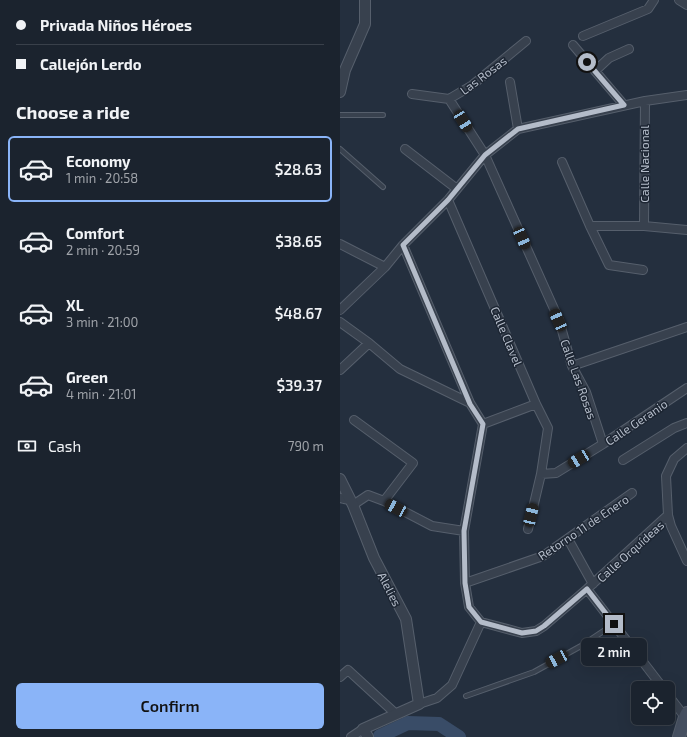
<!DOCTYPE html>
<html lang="en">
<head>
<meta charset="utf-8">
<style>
	:root { --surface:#1b232e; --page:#242b36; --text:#f1f3f6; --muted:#a0a4aa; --line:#39404a; --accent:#8ab4f8 }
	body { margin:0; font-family:"Exo 2",sans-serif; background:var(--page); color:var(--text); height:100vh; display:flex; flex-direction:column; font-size:15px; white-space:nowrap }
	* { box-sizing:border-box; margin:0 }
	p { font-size:13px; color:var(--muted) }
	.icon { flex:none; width:22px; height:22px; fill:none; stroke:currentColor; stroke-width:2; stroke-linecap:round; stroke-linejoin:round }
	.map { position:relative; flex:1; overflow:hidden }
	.side { display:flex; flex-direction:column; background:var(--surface); width:340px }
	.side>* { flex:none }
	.banner { display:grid; align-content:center; height:88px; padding:0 16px; background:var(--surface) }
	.buttons { position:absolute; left:291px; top:681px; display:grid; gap:8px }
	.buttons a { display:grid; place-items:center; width:44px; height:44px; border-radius:6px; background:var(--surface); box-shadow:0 4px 16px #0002,0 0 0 1px var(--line); font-size:20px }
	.end { position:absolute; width:18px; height:18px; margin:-9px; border:5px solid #b4bcc9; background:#111; box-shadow:0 0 0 2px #111 }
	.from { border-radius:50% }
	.bubble { position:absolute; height:28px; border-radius:6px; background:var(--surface); box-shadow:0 4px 16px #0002,0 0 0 1px var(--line); font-size:13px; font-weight:600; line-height:28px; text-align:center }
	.car { position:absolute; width:12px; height:24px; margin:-12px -6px; border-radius:5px; box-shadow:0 0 3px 1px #0007; background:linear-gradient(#222 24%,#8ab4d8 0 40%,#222 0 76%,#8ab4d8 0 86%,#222 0) }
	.banner b { display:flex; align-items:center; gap:14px; height:38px; font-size:15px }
	.banner b+b { border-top:1px solid var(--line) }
	.banner i { width:10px; height:10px; background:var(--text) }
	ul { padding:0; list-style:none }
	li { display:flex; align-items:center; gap:12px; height:66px; margin:0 8px 6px; padding:0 8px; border:2px solid transparent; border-radius:6px }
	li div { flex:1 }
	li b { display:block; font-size:15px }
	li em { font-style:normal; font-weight:600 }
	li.current { border-color:var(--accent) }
	li>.icon { width:36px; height:36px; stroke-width:1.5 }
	h2 { padding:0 16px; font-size:18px; line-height:48px }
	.pay { display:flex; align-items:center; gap:10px; height:44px; padding:0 16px; font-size:15px }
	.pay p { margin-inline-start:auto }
	.button { display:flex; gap:8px; margin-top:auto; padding:8px 16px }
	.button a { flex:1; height:46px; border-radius:6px; background:var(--accent); color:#111; font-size:16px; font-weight:600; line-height:46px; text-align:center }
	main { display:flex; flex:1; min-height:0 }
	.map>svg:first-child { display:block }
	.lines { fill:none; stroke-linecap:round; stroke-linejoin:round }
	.river { stroke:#394c67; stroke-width:14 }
	.service-casing { stroke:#565f6c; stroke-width:6 }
	.minor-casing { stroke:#565f6c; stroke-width:10 }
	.tertiary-casing { stroke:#565f6c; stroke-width:12 }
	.secondary-casing { stroke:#565f6c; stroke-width:14 }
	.service { stroke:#38414e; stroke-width:4 }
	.minor { stroke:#38414e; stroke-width:8 }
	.tertiary { stroke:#38414e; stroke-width:10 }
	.secondary { stroke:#465061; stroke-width:12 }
	.route { stroke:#b4bcc9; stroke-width:5 }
	.labels { text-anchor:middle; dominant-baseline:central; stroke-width:3; stroke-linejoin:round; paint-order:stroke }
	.street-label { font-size:12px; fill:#b4bcc9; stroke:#1d2633 }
</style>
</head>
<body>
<main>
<section class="side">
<div class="banner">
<b><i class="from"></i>Privada Niños Héroes</b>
<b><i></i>Callejón Lerdo</b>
</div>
<h2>Choose a ride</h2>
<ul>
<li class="current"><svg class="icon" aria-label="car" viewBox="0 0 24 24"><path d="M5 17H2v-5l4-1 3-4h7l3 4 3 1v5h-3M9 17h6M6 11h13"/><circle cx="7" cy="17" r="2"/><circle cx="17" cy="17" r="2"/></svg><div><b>Economy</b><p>1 min · 20:58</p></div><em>$28.63</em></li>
<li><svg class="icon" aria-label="car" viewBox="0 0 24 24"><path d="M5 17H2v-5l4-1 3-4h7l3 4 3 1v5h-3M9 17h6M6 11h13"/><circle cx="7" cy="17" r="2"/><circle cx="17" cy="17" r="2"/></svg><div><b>Comfort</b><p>2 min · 20:59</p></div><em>$38.65</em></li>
<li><svg class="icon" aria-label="car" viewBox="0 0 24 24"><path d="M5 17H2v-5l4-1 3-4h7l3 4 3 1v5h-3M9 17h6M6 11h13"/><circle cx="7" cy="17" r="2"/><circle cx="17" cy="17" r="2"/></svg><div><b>XL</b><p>3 min · 21:00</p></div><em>$48.67</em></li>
<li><svg class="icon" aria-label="car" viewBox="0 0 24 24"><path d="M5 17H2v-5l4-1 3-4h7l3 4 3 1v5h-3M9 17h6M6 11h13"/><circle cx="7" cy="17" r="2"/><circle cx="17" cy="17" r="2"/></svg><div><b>Green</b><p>4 min · 21:01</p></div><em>$39.37</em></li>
</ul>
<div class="pay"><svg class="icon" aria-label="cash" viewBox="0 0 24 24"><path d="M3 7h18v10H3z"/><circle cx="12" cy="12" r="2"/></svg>Cash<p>790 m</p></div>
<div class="button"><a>Confirm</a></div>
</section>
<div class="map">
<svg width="347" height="737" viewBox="0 0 347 737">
	<rect width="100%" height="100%" fill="#242f3e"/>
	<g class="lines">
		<path class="river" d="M40,736L68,723L99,724L119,737"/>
		<defs>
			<path id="service" d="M0,115H43
				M0,149L43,187
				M126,696L194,672L241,646L274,624"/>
			<path id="minor" d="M339,0L347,5
				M243,36L308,9L314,0
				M233,45L284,105
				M255,71L269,58L289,49
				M170,82L178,129
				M72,94L109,99L131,86L186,41
				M109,99L145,155L219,320L232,366L246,392L263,444
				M65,149L117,189
				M222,162L250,226L269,265L303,270
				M108,200L196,404L208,428L201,474L188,529
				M250,226H304L347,230
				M304,226L305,101
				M0,244L45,267
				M63,245L130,403L143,424L124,531L125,583L129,607L141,622L182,633L196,631L204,626L247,589L328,515
				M0,310L45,267L63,245L108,200L145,155L178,129L305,101L347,95
				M0,322L29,343L60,369L130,403
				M232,366L347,327
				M0,370L29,343
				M14,420L73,463L44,501
				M143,424L196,404
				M347,448L334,459L326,476L328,515L331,526L347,561
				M283,460L334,428L347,423
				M201,474L216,473L263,444L347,388
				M0,498L4,499L10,500
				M13,505L28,495L44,501L92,526L124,531
				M228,539L253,584
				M125,583L203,556L292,493
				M247,589L323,688
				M0,677L8,670L56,714
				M328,695L345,717
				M79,704L97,698L112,685L141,622
				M11,737L23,729"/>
			<path id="tertiary" d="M0,92L5,70L25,24V0
				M0,479L13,505L34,558L66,619L79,704L23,729L28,737"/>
			<path id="secondary" d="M339,737L345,717L347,713"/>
		</defs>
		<use href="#service" class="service-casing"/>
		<use href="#minor" class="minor-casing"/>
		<use href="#tertiary" class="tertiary-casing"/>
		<use href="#secondary" class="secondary-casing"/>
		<use href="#service" class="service"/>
		<use href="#minor" class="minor"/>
		<use href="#tertiary" class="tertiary"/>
		<use href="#secondary" class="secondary"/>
	</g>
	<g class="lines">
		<path class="route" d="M247,62L284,105L178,129L145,155L108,200L63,245L130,404L143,424L124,531L125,583L129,607L141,622L182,633L196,631L204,626L247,589L274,624"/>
	</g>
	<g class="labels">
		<g class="street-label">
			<text transform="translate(143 75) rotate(-37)">Las Rosas</text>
			<text transform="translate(304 164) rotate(-90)">Calle Nacional</text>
			<text transform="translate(167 336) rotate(67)">Calle Clavel</text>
			<text transform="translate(239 379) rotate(70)">Calle Las Rosas</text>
			<text transform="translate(296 422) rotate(-34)">Calle Geranio</text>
			<text transform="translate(243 527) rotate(-34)">Retorno 11 de Enero</text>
			<text transform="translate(290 551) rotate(-42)">Calle Orquídeas</text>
			<text transform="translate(50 589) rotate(63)">Alelies</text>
		</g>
	</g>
</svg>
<div class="buttons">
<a><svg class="icon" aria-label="locate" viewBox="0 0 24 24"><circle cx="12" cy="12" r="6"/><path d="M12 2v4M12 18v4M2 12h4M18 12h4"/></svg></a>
</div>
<i class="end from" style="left:247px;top:62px"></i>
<i class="end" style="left:274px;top:624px"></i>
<div class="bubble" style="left:241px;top:638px;width:66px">2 min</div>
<i class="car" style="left:123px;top:121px;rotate:148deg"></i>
<i class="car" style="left:182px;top:238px;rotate:156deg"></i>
<i class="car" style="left:218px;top:320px;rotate:336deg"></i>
<i class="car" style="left:239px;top:459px;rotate:239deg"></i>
<i class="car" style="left:56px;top:508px;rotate:298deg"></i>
<i class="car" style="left:191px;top:515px;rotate:13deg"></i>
<i class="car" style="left:217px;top:659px;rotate:242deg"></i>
</div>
</main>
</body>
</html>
